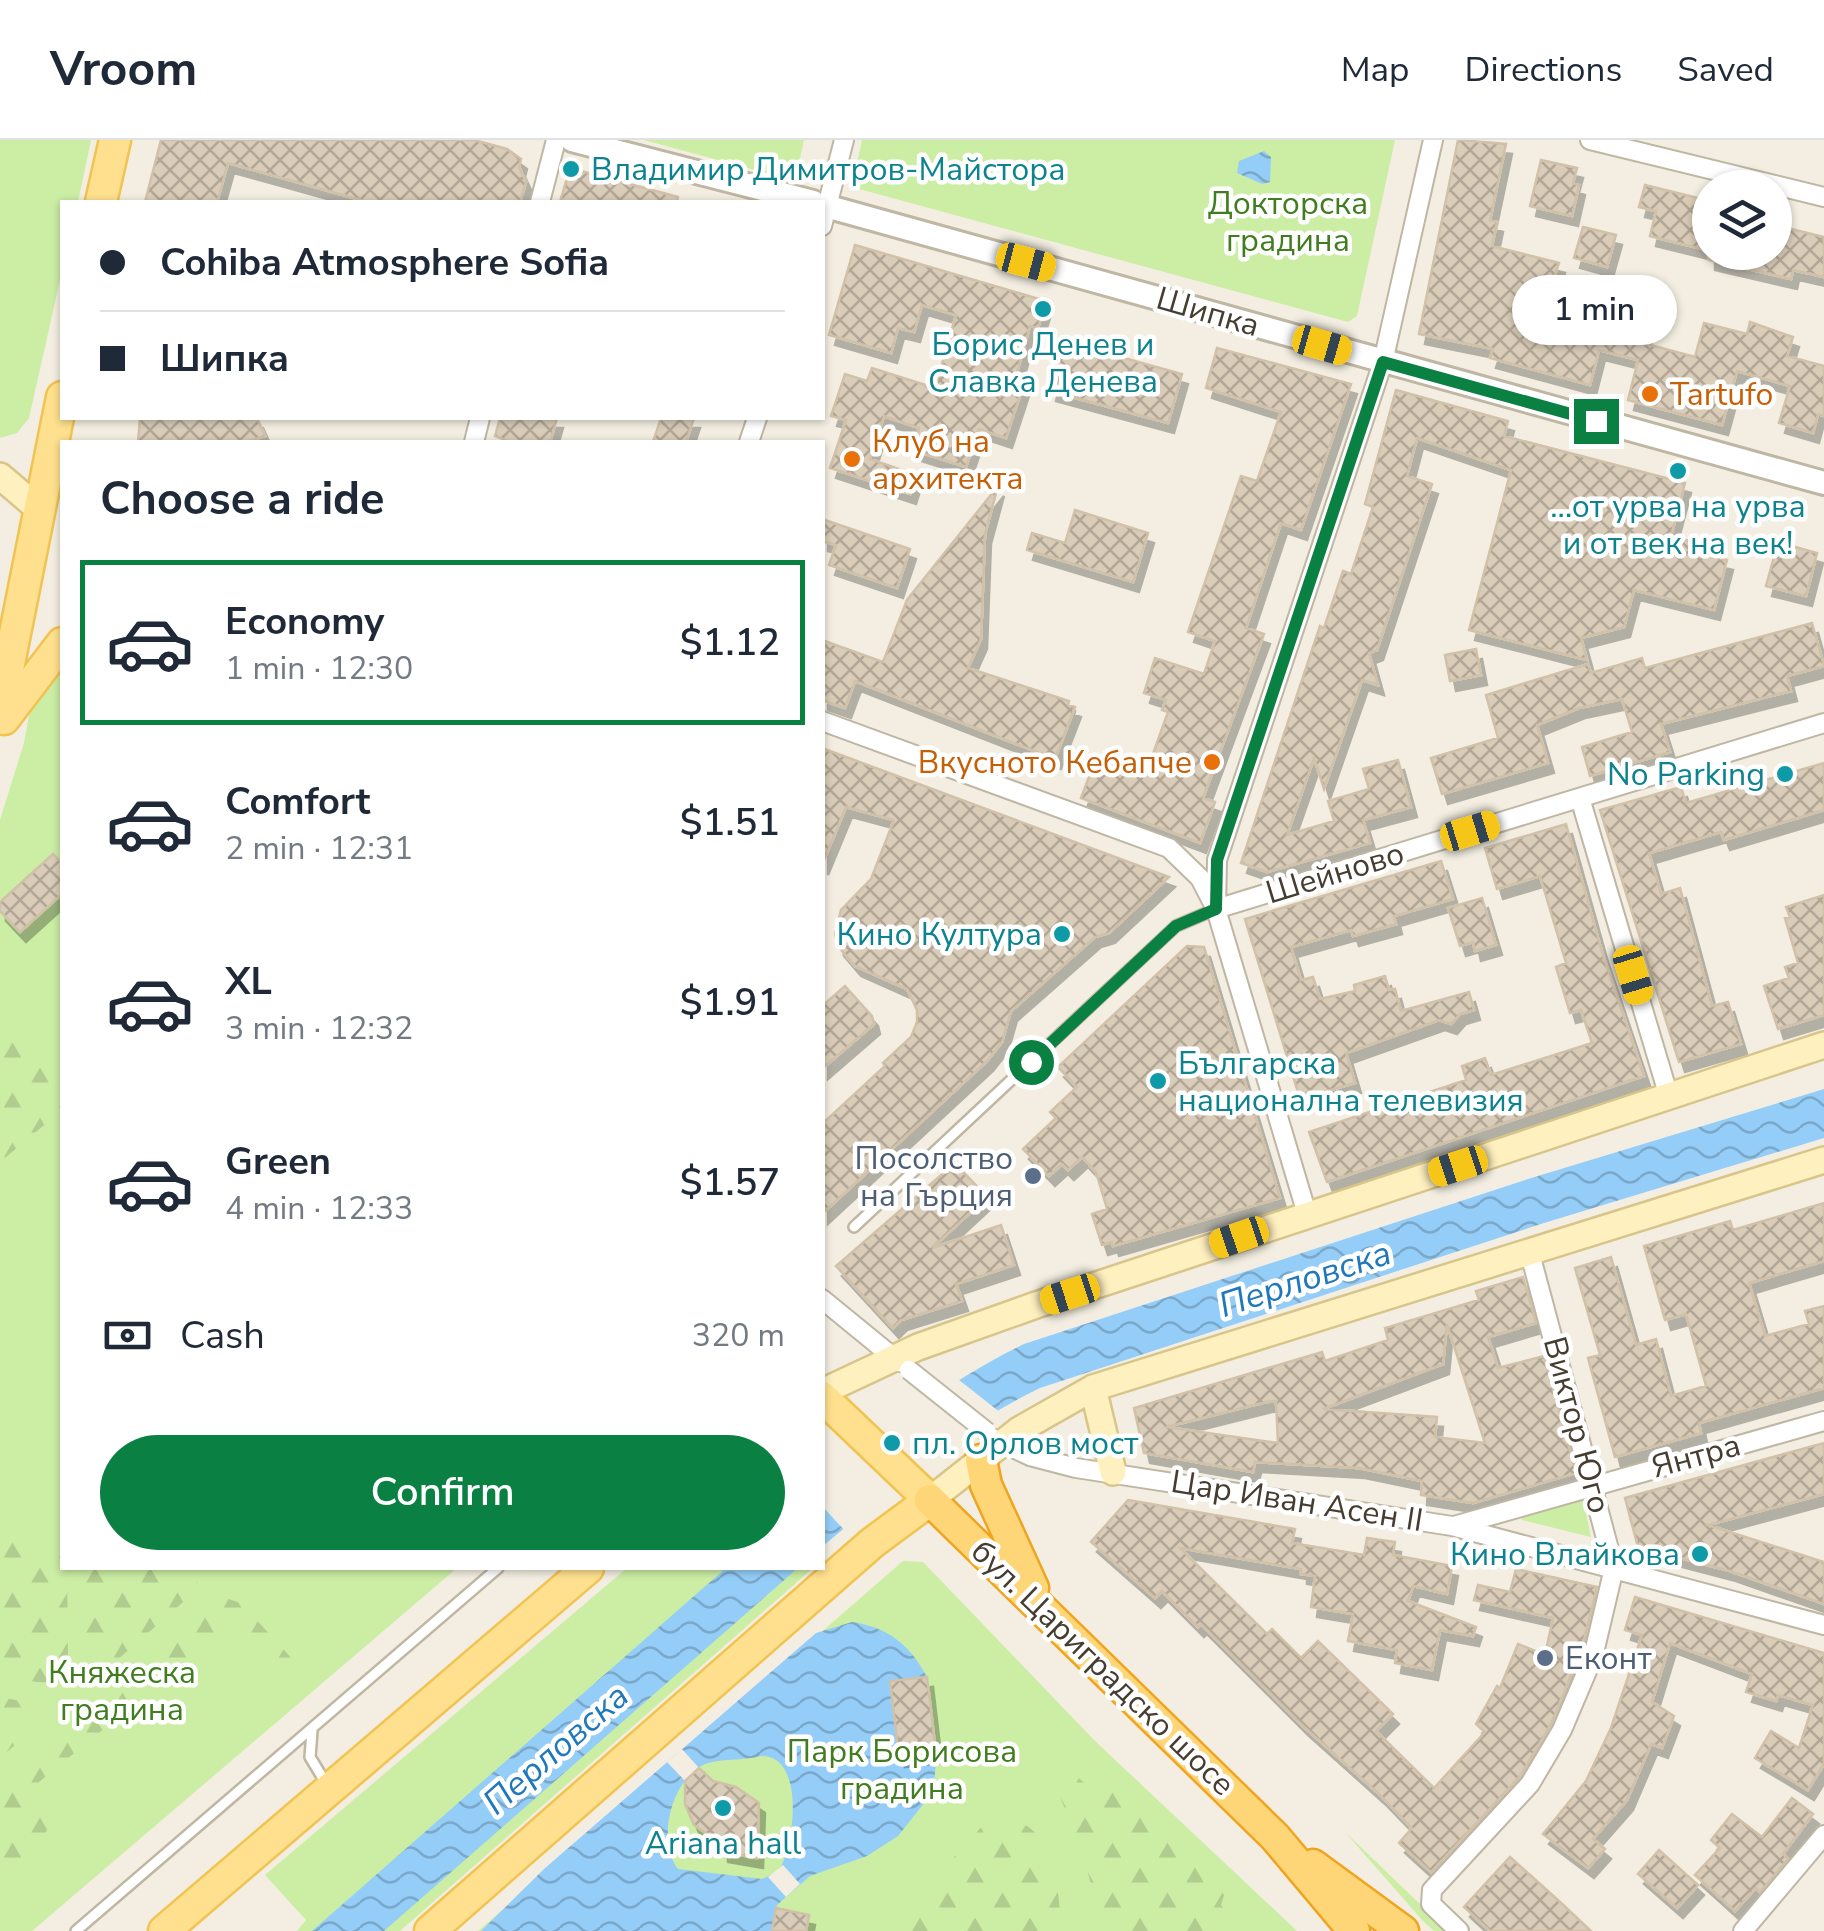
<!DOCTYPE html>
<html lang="en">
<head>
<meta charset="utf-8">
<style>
	:root { --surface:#fff; --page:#f2f2f3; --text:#1f2937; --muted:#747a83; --line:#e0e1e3; --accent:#0b8043 }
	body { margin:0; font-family:"Nunito Sans",sans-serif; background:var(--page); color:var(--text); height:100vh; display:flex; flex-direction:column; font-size:38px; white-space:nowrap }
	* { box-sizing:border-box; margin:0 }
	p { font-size:32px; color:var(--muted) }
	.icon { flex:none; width:55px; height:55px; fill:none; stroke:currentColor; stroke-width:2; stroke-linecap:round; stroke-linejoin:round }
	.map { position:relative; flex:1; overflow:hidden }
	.details { position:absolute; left:60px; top:300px; width:765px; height:1130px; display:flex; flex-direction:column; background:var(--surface); border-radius:0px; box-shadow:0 2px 8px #0004 }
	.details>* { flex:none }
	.top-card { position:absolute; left:60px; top:60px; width:765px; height:220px; border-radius:0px; box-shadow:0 2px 8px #0004; display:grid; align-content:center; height:220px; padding:0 40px; background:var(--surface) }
	.fabs { position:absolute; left:1692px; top:30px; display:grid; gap:20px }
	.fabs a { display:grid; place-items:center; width:100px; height:100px; border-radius:50%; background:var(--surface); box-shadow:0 2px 8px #0004; font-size:50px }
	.end { position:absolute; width:45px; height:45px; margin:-22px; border:12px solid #0b8043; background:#fff; box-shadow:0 0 0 5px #fff }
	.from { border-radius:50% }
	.bubble { position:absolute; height:70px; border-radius:35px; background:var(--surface); box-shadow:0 2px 8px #0004; font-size:32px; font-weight:600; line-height:70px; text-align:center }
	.car { position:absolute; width:30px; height:60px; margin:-30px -15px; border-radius:12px; box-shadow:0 0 8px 2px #0007; background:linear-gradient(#f5c518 24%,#345 0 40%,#f5c518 0 76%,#345 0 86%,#f5c518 0) }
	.top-card b { display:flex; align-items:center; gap:35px; height:95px; font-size:38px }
	.top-card b+b { border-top:2px solid var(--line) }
	.top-card i { width:25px; height:25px; background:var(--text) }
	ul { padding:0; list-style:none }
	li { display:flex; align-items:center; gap:30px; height:165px; margin:0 20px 15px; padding:0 20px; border:5px solid transparent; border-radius:0px }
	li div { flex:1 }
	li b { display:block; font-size:38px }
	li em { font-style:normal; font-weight:600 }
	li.current { border-color:var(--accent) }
	li>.icon { width:90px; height:90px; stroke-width:1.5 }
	h2 { padding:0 40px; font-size:45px; line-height:120px }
	.pay { display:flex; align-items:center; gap:25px; height:110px; padding:0 40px; font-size:38px }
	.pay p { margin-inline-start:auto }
	.action { display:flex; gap:20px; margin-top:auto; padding:20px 40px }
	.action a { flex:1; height:115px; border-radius:60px; background:var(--accent); color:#fff; font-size:40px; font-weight:600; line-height:115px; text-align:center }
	header { display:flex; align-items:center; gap:60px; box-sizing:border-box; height:140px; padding:0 50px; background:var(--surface); border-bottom:2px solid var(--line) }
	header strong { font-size:48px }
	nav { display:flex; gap:55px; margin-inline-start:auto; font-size:35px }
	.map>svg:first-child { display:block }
	.green { fill:#cbeda4 }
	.forest { fill:url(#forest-firs) }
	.water { fill:url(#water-waves); fill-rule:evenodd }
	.pier { fill:#f3eee1 }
	.building { fill:url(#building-cross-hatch); stroke:#d1c1a8; stroke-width:2.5; fill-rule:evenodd; filter:url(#shadow) }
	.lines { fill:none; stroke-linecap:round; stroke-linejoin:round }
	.service-casing { stroke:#bfb6a3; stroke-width:14 }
	.minor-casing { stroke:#bfb6a3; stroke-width:22 }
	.tertiary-casing { stroke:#bfb6a3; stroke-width:28 }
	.secondary-casing { stroke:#d8c58a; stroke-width:30 }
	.primary-casing { stroke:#f1c351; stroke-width:35 }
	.trunk-casing { stroke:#efa51f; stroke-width:35 }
	.service { stroke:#fff; stroke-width:9 }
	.minor { stroke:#fff; stroke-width:18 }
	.tertiary { stroke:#fff; stroke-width:22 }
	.secondary { stroke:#fff0bf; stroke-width:25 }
	.primary { stroke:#ffe08e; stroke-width:30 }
	.trunk { stroke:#ffd677; stroke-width:30 }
	.minor-bridge-casing { stroke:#bfb6a3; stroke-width:22; stroke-linecap:butt }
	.minor-bridge { stroke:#fff; stroke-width:18 }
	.route { stroke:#0b8043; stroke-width:12 }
	.culture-dot { fill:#0f9aa8; stroke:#fff; stroke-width:4 }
	.food-dot { fill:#e8710a; stroke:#fff; stroke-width:4 }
	.service-dot { fill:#5c6f8a; stroke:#fff; stroke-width:4 }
	.labels { text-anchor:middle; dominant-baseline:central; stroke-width:9; stroke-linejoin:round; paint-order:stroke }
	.culture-label { font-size:32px; fill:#0d838f; stroke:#fff; text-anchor:start }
	.park-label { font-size:32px; fill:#417c1f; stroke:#fff }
	.street-label { font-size:32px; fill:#453d31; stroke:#fff }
	.food-label { font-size:32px; fill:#c56008; stroke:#fff; text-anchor:start }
	.service-label { font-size:32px; fill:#4e5e75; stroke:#fff; text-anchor:end }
	.water-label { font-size:35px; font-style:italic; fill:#1f78bc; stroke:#fff }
</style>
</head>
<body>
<header>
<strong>Vroom</strong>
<nav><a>Map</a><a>Directions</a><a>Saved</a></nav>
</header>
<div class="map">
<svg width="1824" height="1791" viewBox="0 0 1824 1791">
	<defs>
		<pattern id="forest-firs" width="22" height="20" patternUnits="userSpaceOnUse" patternTransform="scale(2.5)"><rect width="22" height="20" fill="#cbeda4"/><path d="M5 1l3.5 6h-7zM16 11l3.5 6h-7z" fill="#b0cc8e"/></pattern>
		<pattern id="water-waves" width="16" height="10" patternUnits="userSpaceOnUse" patternTransform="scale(2.5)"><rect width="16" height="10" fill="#94cef8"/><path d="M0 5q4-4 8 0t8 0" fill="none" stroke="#7ba8c9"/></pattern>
		<pattern id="building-cross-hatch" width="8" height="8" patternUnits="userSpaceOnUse" patternTransform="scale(2.5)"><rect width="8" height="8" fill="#d9ccb8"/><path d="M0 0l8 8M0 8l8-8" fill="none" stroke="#b2a796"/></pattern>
		<filter id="shadow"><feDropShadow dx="6" dy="10" stdDeviation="0" flood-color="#0004"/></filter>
	</defs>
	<rect width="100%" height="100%" fill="#f3eee1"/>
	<path class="green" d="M0,0H91L78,62H62V131L29,278L17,293L0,298Z
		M644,0H804L795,41Z
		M862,0H1395L1357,176L1348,182L852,47Z
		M62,514V1428H457L32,1791H0V680L24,603L32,558Z
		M1583,1359L1591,1397L1522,1380V1375Z
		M903,1421L923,1422L1095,1601L1297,1791H478Z
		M627,1428H813L400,1791H297L306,1780L265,1735Z
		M1345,1692L1448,1791H1434L1423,1781Z"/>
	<path class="forest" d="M0,874L62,936V970L0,1022Z
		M9,1388L32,1410H62V1428H67L68,1521L64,1535L46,1543L0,1537V1396Z
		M83,1428H189L200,1447L107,1529L96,1533L87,1529L83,1520Z
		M222,1457L241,1463L294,1521L280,1529L266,1523L233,1483L28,1651L49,1678L40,1723L7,1730L0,1737V1640L212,1459Z
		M0,1557L26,1562L36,1576L29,1593L0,1618Z
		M1108,1626L1227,1746L1221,1765L1242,1791H1124L1095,1758L1080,1705L1054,1642L1071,1632L1092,1649L1102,1644Z
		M1006,1680C1013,1682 1025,1684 1030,1688C1054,1707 1062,1763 1060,1791H912L911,1765L984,1684Z"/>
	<path class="water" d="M1264,11L1271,17L1270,42L1262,44L1237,33L1239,21Z
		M1824,949V998L1544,1083L1040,1248C958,1287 892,1349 823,1406V1344C887,1290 949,1240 1024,1204L1528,1039Z
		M726,1428H798L384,1791H312Z
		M852,1482C888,1487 910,1505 927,1537L890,1541L899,1616L937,1613L933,1652L898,1696L867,1716L810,1736L777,1765L771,1791H481L544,1729L816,1493ZM761,1616C806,1615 795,1706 778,1732L762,1739L678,1729C656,1701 671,1639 705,1624C720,1618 744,1621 761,1616Z"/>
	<path class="pier" d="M954,1236L1001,1273L940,1316L846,1392L823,1367L822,1337L898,1274Z
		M682,1609L699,1628L685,1641L667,1622Z
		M783,1725L800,1744L786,1757L768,1737Z"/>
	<path class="building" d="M161,0H474L507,9L521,19L519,27L526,42L520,62H368L228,23L217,62H145Z
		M1458,0L1506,4L1490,80L1497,82L1492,106L1559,123L1539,182L1602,199L1615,148L1654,159L1643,203L1695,217L1704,183L1747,194L1750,182L1793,197L1787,216L1824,226V276L1818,274L1813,293L1779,283L1790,246L1737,231L1722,285L1628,260L1638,220L1599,210L1590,245L1490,218L1493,209L1419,194Z
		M1541,20L1577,28L1573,43L1579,45L1572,76L1530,66Z
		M570,28L678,57L677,62H560Z
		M1645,45L1710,61V111L1650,96L1656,71L1639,67Z
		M1775,85L1824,97V137L1793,130L1791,139L1709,120V112H1775Z
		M1583,87L1616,95L1607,127L1574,118Z
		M855,105L1046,161L1038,188L1030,186L1014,243L1023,246L1006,298L979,289L966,327L912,310L919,288L884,276L870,319L916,335L910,354L830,328L846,280L831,276L845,234L867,241L872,228L935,248L956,175L922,165L914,192L898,188L891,213L829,195Z
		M1063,201L1182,234L1168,283L1050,251Z
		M1217,208L1351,244L1301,390L1281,383L1246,488L1264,494L1203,658L1215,662L1200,703L1081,658L1096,618L1145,636L1168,572L1162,570L1166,560L1144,553L1155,518L1204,534L1215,501L1188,492L1241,336L1257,341L1281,272L1206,248Z
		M1396,250L1508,281L1504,296L1685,343L1671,396L1712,407L1709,416L1727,420L1714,470L1634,450L1624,487L1581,498L1587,520L1469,490L1511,330L1417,298L1407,336L1432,344L1377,510L1369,513L1378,545L1362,540L1324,649L1314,618L1287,695L1334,681L1328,661L1369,649L1363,629L1398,620L1411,667L1363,680L1370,703L1267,732L1241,723L1320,486L1324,488L1343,431L1351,434L1373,367L1365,364Z
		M140,278H257L265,296L245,302H138Z
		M500,278H557L550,302H510L495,296Z
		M661,278H694L686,302H653Z
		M998,346L985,394L981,499L968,528L1069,561L1068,565L1075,567L1055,619L855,541L845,568L822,560V500L883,522L907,460Z
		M1075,370L1148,393L1133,442L1027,410L1032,393L1065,403Z
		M822,379L910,409L897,448L829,425L836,405L822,401Z
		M1778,402L1817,413L1806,456L1766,446Z
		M1812,483L1824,526L1787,536L1791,551L1661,584L1670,612L1590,636L1582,607L1632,592L1622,559L1579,568L1537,585L1548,623L1442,654L1431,618L1498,598L1486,555L1588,524L1591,533L1642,518L1645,528Z
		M1476,509L1481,535L1450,541L1445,515Z
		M822,608L1169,737L1109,793L1095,797L1011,871L1002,902L987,921L822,1074V984L885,926L883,923L911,897L917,882V870L907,849L855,826L838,806L835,794L841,770L871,739L894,680L846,667L822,725Z
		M1824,623V670L1724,700L1721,692L1649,713L1661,754L1680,748L1712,866L1728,862L1741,904L1679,922L1600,670L1681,647L1686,663Z
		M1566,684L1602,812L1644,936L1327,1042L1309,992L1466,940L1462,926L1485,918L1491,935L1592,903L1581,870L1570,873L1556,827L1566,823L1540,736L1497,749L1485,708Z
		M53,714L62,723V754L20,792L0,771V762Z
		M1441,721L1453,759L1394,776L1396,784L1353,796L1351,790L1291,807L1301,840L1313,837L1320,859L1355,851L1354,845L1385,836L1389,850L1395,849L1401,871L1469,852L1474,870L1460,874L1451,884L1439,880L1346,913L1355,943L1300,959L1245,779Z
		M1824,755V875L1778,889L1764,846L1789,838L1785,827L1798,823L1785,778L1790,777L1786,767Z
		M1482,758L1496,805L1475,811L1473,802L1460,806L1448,768Z
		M1187,806L1204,807L1280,1058L1113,1106L1112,1102L1102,1105L1092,1074L1107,1069L1096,1032L1082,1017L1068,1030L1062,1024L1049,1036L1023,1009L1056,978L1050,972L1077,947L1058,927Z
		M845,846L872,876L874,884L822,929V866Z
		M955,1023L987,1057L932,1108L1001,1085L1014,1125L956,1144L962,1161L901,1180L893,1188L836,1126Z
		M1824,1063V1121L1749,1143L1765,1196L1809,1184L1805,1171L1824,1166V1248L1699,1283L1701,1293L1615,1317L1588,1218L1600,1215L1575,1128L1611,1117L1636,1205L1656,1199L1671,1256L1706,1246L1686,1174L1665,1180L1644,1106L1730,1081L1733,1090Z
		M1523,1137L1536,1183L1488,1197L1498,1228L1544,1216L1576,1333L1473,1363L1421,1355L1422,1341L1359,1328L1255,1322L1253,1332L1144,1313L1134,1268L1322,1212L1325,1221L1388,1200L1385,1188L1479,1160L1476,1151ZM1447,1184L1485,1303L1435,1297L1437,1277L1323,1269L1443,1224ZM1276,1261L1278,1303L1166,1287L1266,1262Z
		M1824,1303V1354L1708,1385L1824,1422V1464L1730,1431L1638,1407L1625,1358Z
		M1128,1360L1295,1389L1292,1403L1364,1415L1367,1398L1395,1402L1393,1415L1452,1426L1447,1454L1413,1446L1408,1461L1476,1487L1473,1496L1440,1490L1432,1530L1395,1523L1397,1510L1348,1501L1353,1474L1311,1467L1315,1436L1301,1434V1429L1180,1408L1267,1494L1272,1489L1301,1518L1318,1501L1393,1574L1376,1591L1434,1648L1485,1592L1476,1584L1497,1546L1500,1548L1518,1504L1545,1515L1553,1478L1474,1460L1478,1445L1510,1452L1516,1429L1597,1447L1582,1508L1551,1584L1520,1636L1431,1732L1399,1703L1412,1688L1379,1654L1302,1585L1201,1484L1198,1487L1162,1451L1155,1458L1091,1402Z
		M1635,1457L1824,1513V1624L1808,1650L1755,1618L1771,1591L1799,1608L1813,1565L1778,1555L1776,1561L1746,1552L1752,1534L1670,1503L1652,1562L1674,1576L1662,1608L1651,1604L1627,1660L1593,1699L1605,1709L1588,1728L1543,1694L1586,1641L1611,1588L1642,1495L1625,1490Z
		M927,1537L936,1613L899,1617L890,1541Z
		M699,1628L713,1641L736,1647L759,1663L757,1718L722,1712V1704L694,1685L685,1664V1641Z
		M1792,1658L1813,1674L1783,1714L1788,1719L1760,1752L1756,1748L1735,1771L1695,1735L1720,1708L1711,1700L1732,1674L1762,1697Z
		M1659,1710L1698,1745L1677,1768L1638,1734Z
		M1510,1717L1559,1761L1591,1791H1490L1464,1767Z
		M776,1768L809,1775L806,1791H772Z"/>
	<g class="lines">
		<defs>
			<path id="service" d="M854,1087L1176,786L1216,769
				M312,1591L310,1617L327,1645
				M76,1791L498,1428"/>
			<path id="minor" d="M1590,0L1824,57
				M540,62L556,0
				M822,86L844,0
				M474,302L480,278
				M749,302L757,278
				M822,581L1169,708L1200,738L1216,769L1307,1074
				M1580,658L1669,957
				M1216,769L1217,720L1383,222L1433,0
				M1216,769L1824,583
				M822,1159L899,1222
				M995,1299L1030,1316L1076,1328L1452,1386L1824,1485
				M1454,1386L1824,1281
				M1459,1791L1431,1764L1432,1750L1530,1644L1562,1590L1593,1517L1614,1428L1529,1110
				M1743,1791L1824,1695"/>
			<path id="tertiary" d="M572,0L813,62
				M822,65L1824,343"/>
			<path id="secondary" d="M0,336L41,371
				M1093,1248L1113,1332
				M822,1252L918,1207L1036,1165L1824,905
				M930,1360L1019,1290L1093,1248L1824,1020"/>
			<path id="primary" d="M101,62L115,0
				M0,569L62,257
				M4,579L62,503
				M164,1791L588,1428
				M430,1791L872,1403L930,1360L822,1257"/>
			<path id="trunk" d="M981,1320L986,1345L1033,1448
				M930,1360L1275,1697L1354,1791
				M1313,1725L1403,1791"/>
		</defs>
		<use href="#service" class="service-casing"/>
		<use href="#minor" class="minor-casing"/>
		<use href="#tertiary" class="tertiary-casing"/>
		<use href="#secondary" class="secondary-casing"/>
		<use href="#primary" class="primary-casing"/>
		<use href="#trunk" class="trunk-casing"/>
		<use href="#service" class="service"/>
		<use href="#minor" class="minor"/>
		<use href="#tertiary" class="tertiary"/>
		<use href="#secondary" class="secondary"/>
		<use href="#primary" class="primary"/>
		<use href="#trunk" class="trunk"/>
		<defs>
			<path id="minor-bridge" d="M909,1230L987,1292"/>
		</defs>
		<use href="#minor-bridge" class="minor-bridge-casing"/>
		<use href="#minor-bridge" class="minor-bridge"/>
	</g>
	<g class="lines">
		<path class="route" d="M1031,922L1176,786L1216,769L1217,720L1383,222L1596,281"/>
	</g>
	<g class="culture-dot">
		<circle cx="571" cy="29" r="10"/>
		<circle cx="1043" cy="169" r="10"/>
		<circle cx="1678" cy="331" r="10"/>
		<circle cx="1785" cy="634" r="10"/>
		<circle cx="1062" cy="794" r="10"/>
		<circle cx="1158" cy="941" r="10"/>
		<circle cx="892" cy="1303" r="10"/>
		<circle cx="1700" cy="1414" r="10"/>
		<circle cx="723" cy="1668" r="10"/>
	</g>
	<g class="food-dot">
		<circle cx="1650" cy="254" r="10"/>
		<circle cx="852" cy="319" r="10"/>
		<circle cx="1212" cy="622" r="10"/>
	</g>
	<g class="service-dot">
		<circle cx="1033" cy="1036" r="10"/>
		<circle cx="1545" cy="1518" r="10"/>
	</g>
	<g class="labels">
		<g class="culture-label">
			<text x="591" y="29">Владимир Димитров-Майстора</text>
			<text x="1043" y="204" text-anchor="middle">Борис Денев и<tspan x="1043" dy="37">Славка Денева</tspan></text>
			<text x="1678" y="366" text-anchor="middle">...от урва на урва<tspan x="1678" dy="37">и от век на век!</tspan></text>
			<text x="1765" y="634" text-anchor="end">No Parking</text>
			<text x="1042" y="794" text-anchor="end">Кино Култура</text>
			<text x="1178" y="923">Българска<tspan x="1178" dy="37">национална телевизия</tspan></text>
			<text x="912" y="1303">пл. Орлов мост</text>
			<text x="1680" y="1414" text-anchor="end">Кино Влайкова</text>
			<text x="723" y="1703" text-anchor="middle">Ariana hall</text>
		</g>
		<g class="park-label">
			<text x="1288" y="63">Докторска<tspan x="1288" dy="37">градина</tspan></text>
			<text x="122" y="1532">Княжеска<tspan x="122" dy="37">градина</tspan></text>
			<text x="902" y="1611">Парк Борисова<tspan x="902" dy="37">градина</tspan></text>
		</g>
		<g class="street-label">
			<text transform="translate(1208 172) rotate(16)">Шипка</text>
			<text transform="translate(1335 733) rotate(-17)">Шейново</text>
			<text transform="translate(1577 1285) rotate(75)">Виктор Юго</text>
			<text transform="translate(1696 1316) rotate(-15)">Янтра</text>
			<text transform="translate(1297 1361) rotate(9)">Цар Иван Асен II</text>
			<text transform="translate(1103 1528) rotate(44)">бул. Цариградско шосе</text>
		</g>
		<g class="food-label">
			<text x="1670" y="254">Tartufo</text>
			<text x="872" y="301">Клуб на<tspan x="872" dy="37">архитекта</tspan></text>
			<text x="1192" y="622" text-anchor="end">Вкусното Кебапче</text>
		</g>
		<g class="service-label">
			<text x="1013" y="1018">Посолство<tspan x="1013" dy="37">на Гърция</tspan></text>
			<text x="1565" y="1518" text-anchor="start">Еконт</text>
		</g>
		<g class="water-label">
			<text transform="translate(1305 1139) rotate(-18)">Перловска</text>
			<text transform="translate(556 1609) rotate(-41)">Перловска</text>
		</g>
	</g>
</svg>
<div class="fabs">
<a><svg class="icon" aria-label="layers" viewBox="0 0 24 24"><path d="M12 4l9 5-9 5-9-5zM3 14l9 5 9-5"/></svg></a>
</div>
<i class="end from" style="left:1031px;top:922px"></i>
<i class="end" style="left:1596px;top:281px"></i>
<div class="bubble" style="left:1512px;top:135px;width:165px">1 min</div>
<i class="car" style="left:1026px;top:122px;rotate:105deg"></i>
<i class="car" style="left:1322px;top:205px;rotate:106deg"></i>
<i class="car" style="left:1470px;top:691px;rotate:73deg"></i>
<i class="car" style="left:1633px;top:835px;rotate:163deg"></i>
<i class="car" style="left:1458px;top:1026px;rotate:252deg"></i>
<i class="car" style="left:1239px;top:1097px;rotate:251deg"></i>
<i class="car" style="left:1070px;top:1154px;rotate:252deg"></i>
<div class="top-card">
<b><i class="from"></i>Cohiba Atmosphere Sofia</b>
<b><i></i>Шипка</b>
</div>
<section class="details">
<h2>Choose a ride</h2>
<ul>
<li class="current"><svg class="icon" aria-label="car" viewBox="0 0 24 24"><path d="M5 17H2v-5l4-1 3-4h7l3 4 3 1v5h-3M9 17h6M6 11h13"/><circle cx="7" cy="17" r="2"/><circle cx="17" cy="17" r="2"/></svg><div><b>Economy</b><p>1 min · 12:30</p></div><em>$1.12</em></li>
<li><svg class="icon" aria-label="car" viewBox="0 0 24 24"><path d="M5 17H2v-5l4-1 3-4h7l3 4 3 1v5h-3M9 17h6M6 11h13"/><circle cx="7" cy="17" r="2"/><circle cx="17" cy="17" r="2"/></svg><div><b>Comfort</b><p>2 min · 12:31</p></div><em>$1.51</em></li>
<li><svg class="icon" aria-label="car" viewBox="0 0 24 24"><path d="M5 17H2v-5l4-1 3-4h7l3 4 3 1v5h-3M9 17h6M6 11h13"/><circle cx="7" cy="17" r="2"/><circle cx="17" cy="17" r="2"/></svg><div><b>XL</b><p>3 min · 12:32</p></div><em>$1.91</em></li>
<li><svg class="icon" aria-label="car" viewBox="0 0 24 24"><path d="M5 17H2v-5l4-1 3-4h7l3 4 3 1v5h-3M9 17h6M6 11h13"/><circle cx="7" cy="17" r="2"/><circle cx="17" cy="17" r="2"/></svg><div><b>Green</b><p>4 min · 12:33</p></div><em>$1.57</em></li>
</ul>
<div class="pay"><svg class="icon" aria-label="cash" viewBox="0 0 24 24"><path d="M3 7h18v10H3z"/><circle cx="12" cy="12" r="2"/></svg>Cash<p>320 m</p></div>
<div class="action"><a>Confirm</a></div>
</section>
</div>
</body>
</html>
